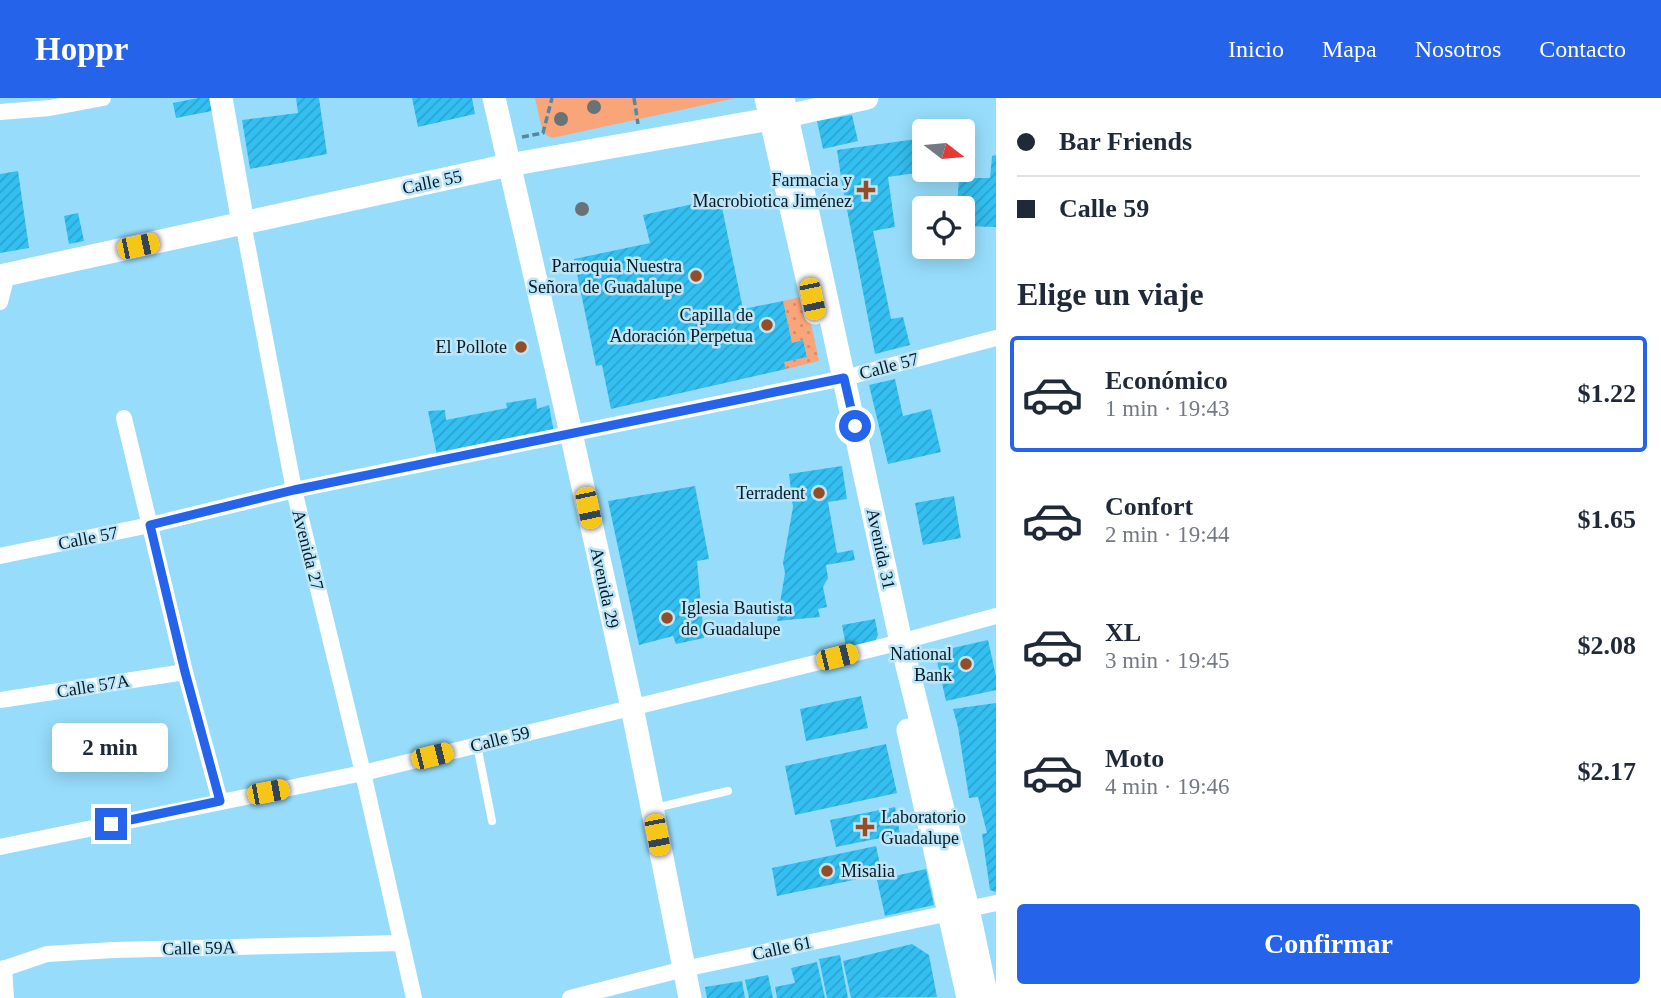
<!DOCTYPE html>
<html lang="es">
<head>
<meta charset="utf-8">
<style>
	:root { --surface:#fff; --page:#f2f2f3; --text:#1f2937; --muted:#747a83; --line:#e0e1e3; --accent:#2563eb }
	body { margin:0; font-family:"Times New Roman",serif; background:var(--page); color:var(--text); height:100vh; display:flex; flex-direction:column; font-size:26px; white-space:nowrap }
	* { box-sizing:border-box; margin:0 }
	p { font-size:23px; color:var(--muted) }
	.icon { flex:none; width:38px; height:38px; fill:none; stroke:currentColor; stroke-width:2; stroke-linecap:round; stroke-linejoin:round }
	.map { position:relative; flex:1; overflow:hidden }
	.panel { display:flex; flex-direction:column; background:var(--surface); width:665px }
	.panel>* { flex:none }
	.top-card { display:grid; align-content:center; height:154px; padding:0 21px; background:var(--surface) }
	.needle { width:46px; rotate:106deg }
	.buttons { position:absolute; left:912px; top:21px; display:grid; gap:14px }
	.buttons a { display:grid; place-items:center; width:63px; height:63px; border-radius:7px; background:var(--surface); box-shadow:0 4px 18px #0003; font-size:35px }
	.end { position:absolute; width:32px; height:32px; margin:-16px; border:9px solid #2563eb; background:#fff; box-shadow:0 0 0 4px #fff }
	.from { border-radius:50% }
	.bubble { position:absolute; height:49px; border-radius:7px; background:var(--surface); box-shadow:0 4px 18px #0003; font-size:23px; font-weight:600; line-height:49px; text-align:center }
	.car { position:absolute; width:21px; height:42px; margin:-21px -10px; border-radius:9px; box-shadow:0 0 5px 2px #0007; background:linear-gradient(#f5c518 24%,#345 0 40%,#f5c518 0 76%,#345 0 86%,#f5c518 0) }
	.top-card b { display:flex; align-items:center; gap:24px; height:66px; font-size:26px }
	.top-card b+b { border-top:2px solid var(--line) }
	.top-card i { width:18px; height:18px; background:var(--text) }
	ul { padding:0; list-style:none }
	li { display:flex; align-items:center; gap:21px; height:116px; margin:0 14px 10px; padding:0 7px; border:4px solid transparent; border-radius:7px }
	li div { flex:1 }
	li b { display:block; font-size:26px }
	li em { font-style:normal; font-weight:600 }
	li.active { border-color:var(--accent) }
	li>.icon { width:63px; height:63px; stroke-width:1.5 }
	h2 { padding:0 21px; font-size:32px; line-height:84px }
	.button { display:flex; gap:14px; margin-top:auto; padding:14px 21px }
	.button a { flex:1; height:80px; border-radius:7px; background:var(--accent); color:#fff; font-size:28px; font-weight:600; line-height:80px; text-align:center }
	header { display:flex; align-items:center; gap:42px; box-sizing:border-box; height:98px; padding:0 35px; background:var(--accent); color:#fff }
	header strong { font-size:33px }
	nav { display:flex; gap:38px; margin-inline-start:auto; font-size:24px }
	main { display:flex; flex:1; min-height:0 }
	.map>svg:first-child { display:block }
	.grass { fill:url(#grass-dots) }
	.green { fill:#f9a479 }
	.building { fill:url(#building-hatch) }
	.lines { fill:none; stroke-linecap:round; stroke-linejoin:round }
	.path { stroke:#55889e; stroke-width:3.5; stroke-dasharray:7 3.5; stroke-linecap:butt }
	.lane { stroke:#fff; stroke-width:8 }
	.street { stroke:#fff; stroke-width:16 }
	.secondary { stroke:#fff; stroke-width:23 }
	.tree { fill:#697375 }
	.route { stroke:#2563eb; stroke-width:9 }
	.poi-dot { fill:#944d26; stroke:#bde6f8; stroke-width:2.5 }
	.labels { text-anchor:middle; dominant-baseline:central; stroke-width:5; stroke-linejoin:round; paint-order:stroke }
	.poi-label { font-size:18px; fill:#001a25; stroke:#bde6f8; text-anchor:end }
	.street-label { font-size:18px; fill:#001a25; stroke:#bde6f8 }
</style>
</head>
<body>
<header>
<strong>Hoppr</strong>
<nav><a>Inicio</a><a>Mapa</a><a>Nosotros</a><a>Contacto</a></nav>
</header>
<main>
<div class="map">
<svg width="996" height="900" viewBox="0 0 996 900">
	<defs>
		<pattern id="grass-dots" width="8" height="8" patternUnits="userSpaceOnUse" patternTransform="scale(1.75)"><rect width="8" height="8" fill="#f9a479"/><path d="M2 2h.1M6 6h.1" fill="none" stroke="#d48d68" stroke-width="1.8" stroke-linecap="round"/></pattern>
		<pattern id="building-hatch" width="6" height="6" patternUnits="userSpaceOnUse" patternTransform="scale(1.75)"><rect width="6" height="6" fill="#33bff1"/><path d="M-1 1l2-2M0 6l6-6M5 7l2-2" fill="none" stroke="#2ba4ce"/></pattern>
	</defs>
	<rect width="100%" height="100%" fill="#97ddfb"/>
	<path class="grass" d="M805,198L819,263L786,271L784,264L807,258L803,242L792,245L783,203Z"/>
	<path class="green" d="M535,0H736L552,40L543,35Z"/>
	<path class="building" d="M198,0H209L212,13L176,20L173,5Z
		M296,0H319L327,56L250,71L242,22L298,15Z
		M412,0H472L475,16L418,29Z
		M852,17L858,43L823,51L817,23Z
		M924,40V72H930V73L888,79L895,129L873,133L891,221L903,219L910,247L875,256L842,86L837,52Z
		M996,57V129L962,128V110H957L959,80H990L992,58Z
		M18,73L29,150L0,155V76Z
		M720,100L743,211L783,203L792,245L803,242L807,259L784,264L786,271L611,311L602,267L596,268L574,161L650,145L643,117Z
		M78,115L84,143L69,146L64,118Z
		M895,281L903,318L931,311L941,354L888,366L869,287Z
		M536,300L537,311L549,307L554,335L437,357L428,313L445,312L446,322L507,310L506,305Z
		M842,368L847,401L828,404L837,455L853,452L855,462L826,467L828,480L823,489L827,509L818,511L820,519L777,523L785,475L783,465L793,409L789,376Z
		M695,388L709,461L697,463L704,540L676,546L673,538L639,547L608,403Z
		M954,398L961,440L923,447L915,405Z
		M875,521L878,537L872,549L847,554L842,527Z
		M988,542L996,578V592L946,603L935,554Z
		M861,598L868,630L806,643L800,611Z
		M996,605V794L990,792L982,736L987,735L978,699L969,700L958,629L953,611Z
		M886,646L897,695L795,717L785,668Z
		M895,709L900,736L836,749L830,722Z
		M876,748L882,776L777,798L772,770Z
		M926,771L934,807L885,818L877,782Z
		M912,846L929,857L937,899L851,900L843,863Z
		M840,857L848,900H827L819,861Z
		M817,864L825,900H777L775,889L795,885L791,870Z
		M768,877L773,900H749L745,882Z
		M742,883L745,900H707L705,889Z"/>
	<g class="lines">
		<path class="path" d="M634,0L638,26
			M522,39L543,35L552,0"/>
		<path class="lane" d="M477,647L492,723
			M655,710L728,693"/>
		<path class="street" d="M0,14L50,10L103,0
			M243,125L294,392L363,675L414,900
			M0,204L7,177
			M124,320L185,574L220,703
			M0,458L150,427L294,392L844,280L996,240
			M0,602L185,574
			M0,749L363,675L889,547L996,518
			M4,870L6,900
			M0,872L47,856L114,852L402,845
			M570,900L684,871L996,805"/>
		<path class="secondary" d="M221,0L243,125
			M494,0L571,335L632,609L690,900
			M766,0L815,215
			M783,0L901,544L968,811L987,900
			M0,178L509,67L787,18L867,0
			M908,632L968,900"/>
	</g>
	<g class="tree">
		<circle cx="594" cy="9" r="7"/>
		<circle cx="561" cy="21" r="7"/>
		<circle cx="582" cy="111" r="7"/>
	</g>
	<g class="lines">
		<path class="route" d="M111,726L220,703L185,574L150,427L294,392L844,280L855,328"/>
	</g>
	<g class="poi-dot">
		<path d="M862.5 81.5h7v7h7v7h-7v7h-7v-7h-7v-7h7z"/>
		<circle cx="696" cy="178" r="7"/>
		<circle cx="767" cy="227" r="7"/>
		<circle cx="521" cy="249" r="7"/>
		<circle cx="819" cy="395" r="7"/>
		<circle cx="667" cy="520" r="7"/>
		<circle cx="966" cy="566" r="7"/>
		<path d="M861.5 718.5h7v7h7v7h-7v7h-7v-7h-7v-7h7z"/>
		<circle cx="827" cy="773" r="7"/>
	</g>
	<g class="labels">
		<g class="poi-label">
			<text x="852" y="82">Farmacia y<tspan x="852" dy="21">Macrobiotica Jiménez</tspan></text>
			<text x="682" y="168">Parroquia Nuestra<tspan x="682" dy="21">Señora de Guadalupe</tspan></text>
			<text x="753" y="217">Capilla de<tspan x="753" dy="21">Adoración Perpetua</tspan></text>
			<text x="507" y="249">El Pollote</text>
			<text x="805" y="395">Terradent</text>
			<text x="681" y="510" text-anchor="start">Iglesia Bautista<tspan x="681" dy="21">de Guadalupe</tspan></text>
			<text x="952" y="556">National<tspan x="952" dy="21">Bank</tspan></text>
			<text x="881" y="719" text-anchor="start">Laboratorio<tspan x="881" dy="21">Guadalupe</tspan></text>
			<text x="841" y="773" text-anchor="start">Misalia</text>
		</g>
		<g class="street-label">
			<text transform="translate(432 84) rotate(-12)">Calle 55</text>
			<text transform="translate(889 268) rotate(-15)">Calle 57</text>
			<text transform="translate(88 440) rotate(-11)">Calle 57</text>
			<text transform="translate(881 451) rotate(78)">Avenida 31</text>
			<text transform="translate(308 452) rotate(76)">Avenida 27</text>
			<text transform="translate(605 490) rotate(78)">Avenida 29</text>
			<text transform="translate(93 588) rotate(-9)">Calle 57A</text>
			<text transform="translate(500 641) rotate(-14)">Calle 59</text>
			<text transform="translate(199 850) rotate(-1)">Calle 59A</text>
			<text transform="translate(782 850) rotate(-12)">Calle 61</text>
		</g>
	</g>
</svg>
<div class="buttons">
<a><svg class="needle" viewBox="-14 -14 28 28"><path d="M0-13l5 13h-10z" fill="#e53935"/><path d="M0 13l5-13h-10z" fill="#747a83"/></svg></a>
<a><svg class="icon" aria-label="locate" viewBox="0 0 24 24"><circle cx="12" cy="12" r="6"/><path d="M12 2v4M12 18v4M2 12h4M18 12h4"/></svg></a>
</div>
<i class="end from" style="left:855px;top:328px"></i>
<i class="end" style="left:111px;top:726px"></i>
<div class="bubble" style="left:52px;top:625px;width:116px">2 min</div>
<i class="car" style="left:138px;top:148px;rotate:78deg"></i>
<i class="car" style="left:812px;top:201px;rotate:168deg"></i>
<i class="car" style="left:588px;top:410px;rotate:168deg"></i>
<i class="car" style="left:837px;top:559px;rotate:76deg"></i>
<i class="car" style="left:432px;top:658px;rotate:76deg"></i>
<i class="car" style="left:268px;top:694px;rotate:79deg"></i>
<i class="car" style="left:657px;top:737px;rotate:169deg"></i>
</div>
<section class="panel">
<div class="top-card">
<b><i class="from"></i>Bar Friends</b>
<b><i></i>Calle 59</b>
</div>
<h2>Elige un viaje</h2>
<ul>
<li class="active"><svg class="icon" aria-label="car" viewBox="0 0 24 24"><path d="M5 17H2v-5l4-1 3-4h7l3 4 3 1v5h-3M9 17h6M6 11h13"/><circle cx="7" cy="17" r="2"/><circle cx="17" cy="17" r="2"/></svg><div><b>Económico</b><p>1 min · 19:43</p></div><em>$1.22</em></li>
<li><svg class="icon" aria-label="car" viewBox="0 0 24 24"><path d="M5 17H2v-5l4-1 3-4h7l3 4 3 1v5h-3M9 17h6M6 11h13"/><circle cx="7" cy="17" r="2"/><circle cx="17" cy="17" r="2"/></svg><div><b>Confort</b><p>2 min · 19:44</p></div><em>$1.65</em></li>
<li><svg class="icon" aria-label="car" viewBox="0 0 24 24"><path d="M5 17H2v-5l4-1 3-4h7l3 4 3 1v5h-3M9 17h6M6 11h13"/><circle cx="7" cy="17" r="2"/><circle cx="17" cy="17" r="2"/></svg><div><b>XL</b><p>3 min · 19:45</p></div><em>$2.08</em></li>
<li><svg class="icon" aria-label="car" viewBox="0 0 24 24"><path d="M5 17H2v-5l4-1 3-4h7l3 4 3 1v5h-3M9 17h6M6 11h13"/><circle cx="7" cy="17" r="2"/><circle cx="17" cy="17" r="2"/></svg><div><b>Moto</b><p>4 min · 19:46</p></div><em>$2.17</em></li>
</ul>
<div class="button"><a>Confirmar</a></div>
</section>
</main>
</body>
</html>
